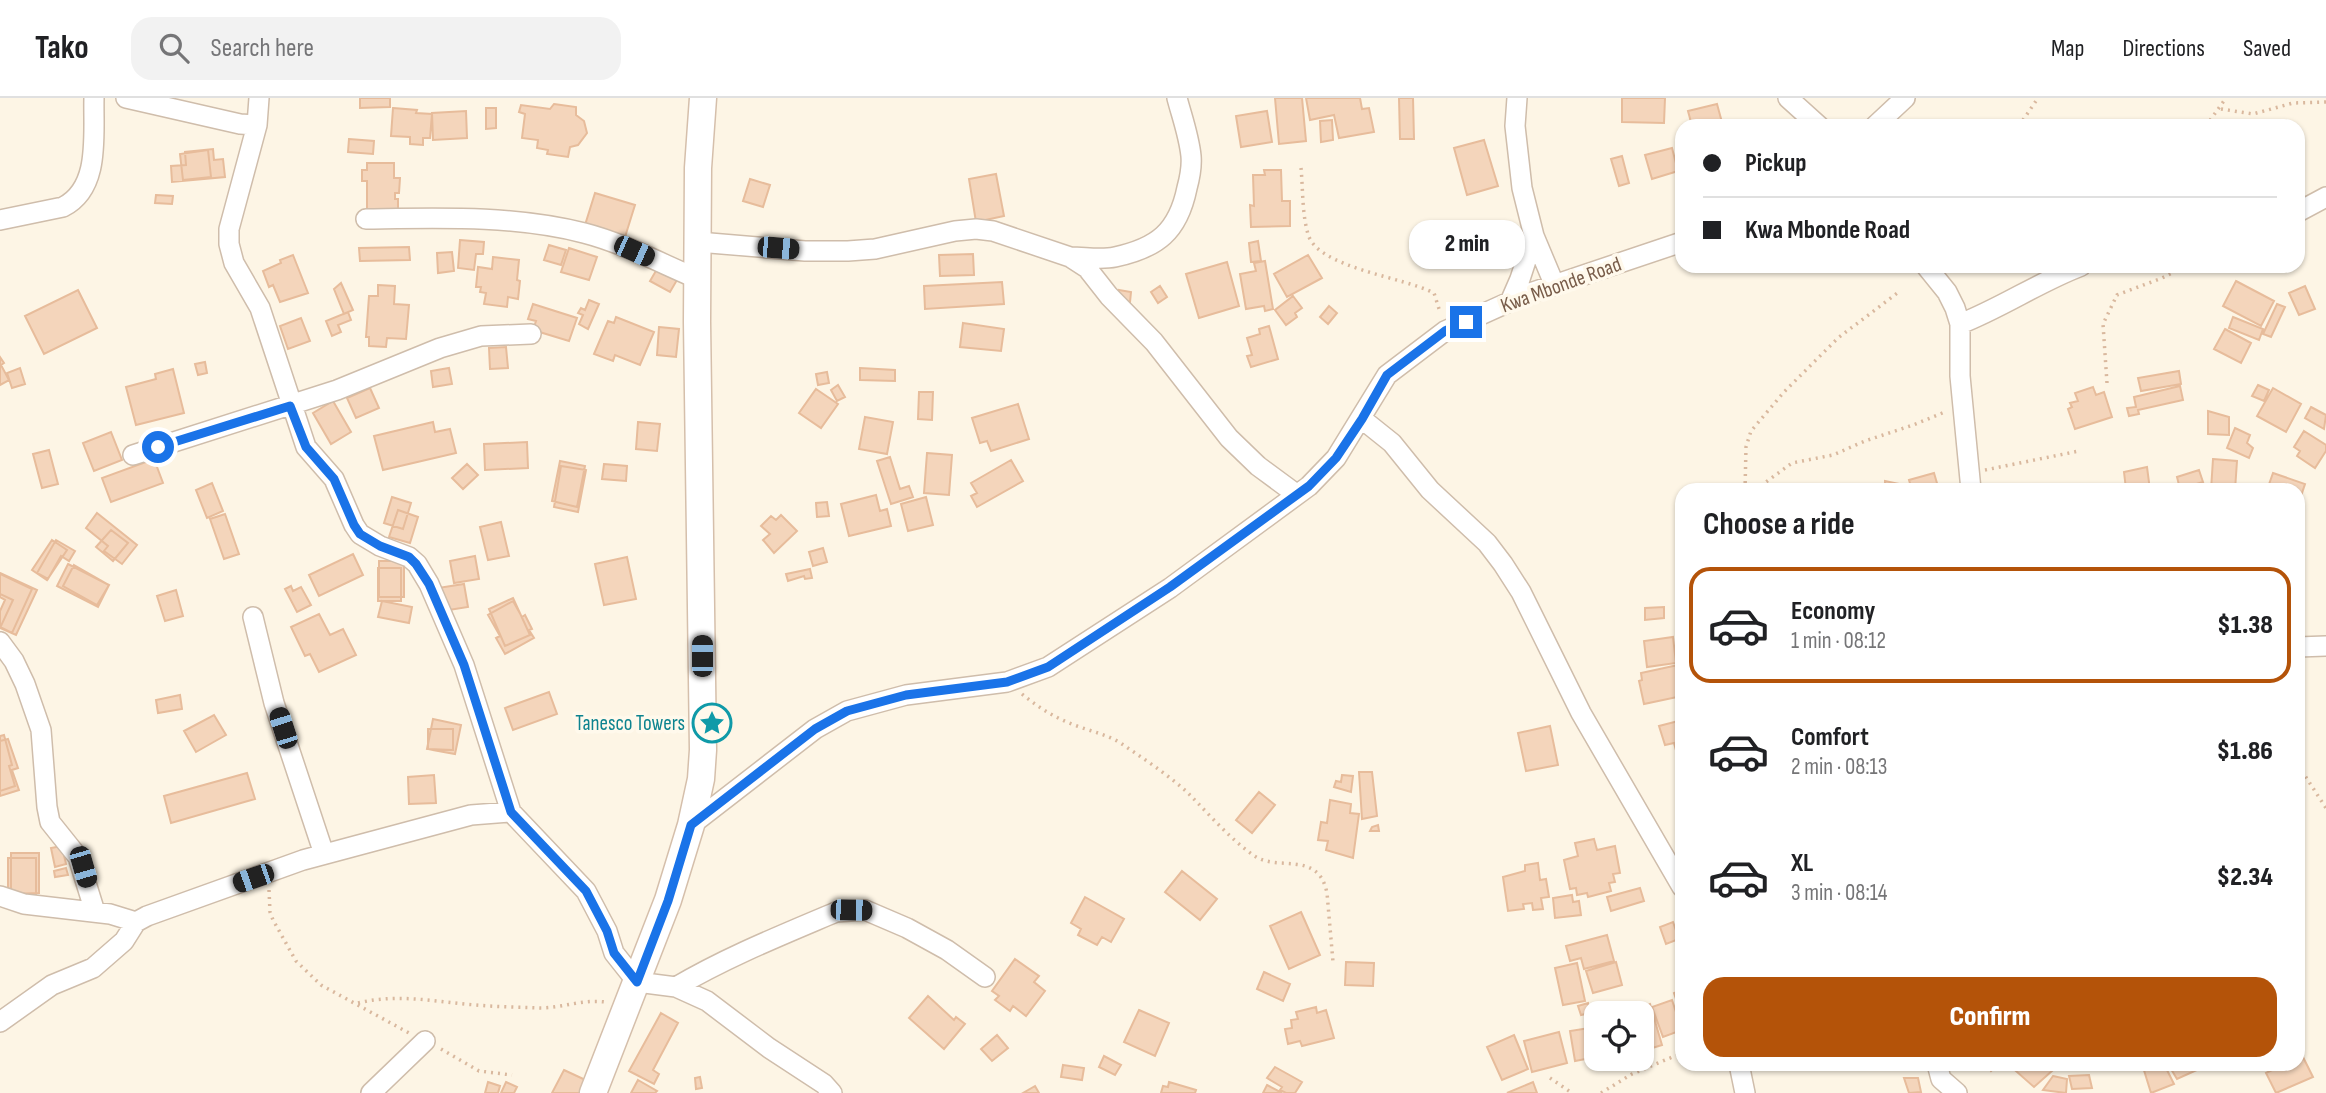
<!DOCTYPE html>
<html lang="en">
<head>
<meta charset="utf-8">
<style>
	:root { --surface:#fff; --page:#f2f2f2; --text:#202124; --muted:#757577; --line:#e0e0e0; --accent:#b45309 }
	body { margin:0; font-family:"Sofia Sans Condensed",sans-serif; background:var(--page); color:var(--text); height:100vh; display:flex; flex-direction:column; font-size:26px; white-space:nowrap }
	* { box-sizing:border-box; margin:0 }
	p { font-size:23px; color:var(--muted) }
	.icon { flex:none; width:38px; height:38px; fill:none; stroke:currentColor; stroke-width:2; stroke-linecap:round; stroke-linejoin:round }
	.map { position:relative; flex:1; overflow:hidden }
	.sheet { position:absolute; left:1675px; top:385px; width:630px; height:588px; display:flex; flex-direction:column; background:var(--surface); border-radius:21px; box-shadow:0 2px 5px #0004 }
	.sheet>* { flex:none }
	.guide { position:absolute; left:1675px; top:21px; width:630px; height:154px; border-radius:21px; box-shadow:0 2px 5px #0004; display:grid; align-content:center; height:154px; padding:0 28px; background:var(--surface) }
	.fabs { position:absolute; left:1584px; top:903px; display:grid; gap:14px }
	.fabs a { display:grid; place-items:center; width:70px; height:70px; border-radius:14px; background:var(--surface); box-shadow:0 2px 5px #0004; font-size:35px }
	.end { position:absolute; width:32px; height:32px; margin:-16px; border:9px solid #1a73e8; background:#fff; box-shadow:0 0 0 4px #fff }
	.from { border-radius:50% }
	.bubble { position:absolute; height:49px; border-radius:21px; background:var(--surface); box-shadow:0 2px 5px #0004; font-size:23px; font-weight:800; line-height:49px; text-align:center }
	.car { position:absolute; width:21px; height:42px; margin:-21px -10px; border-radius:9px; box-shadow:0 0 5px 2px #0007; background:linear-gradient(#222 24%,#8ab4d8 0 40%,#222 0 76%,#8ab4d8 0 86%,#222 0) }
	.guide b { display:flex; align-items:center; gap:24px; height:66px; font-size:26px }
	.guide b+b { border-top:2px solid var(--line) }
	.guide i { width:18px; height:18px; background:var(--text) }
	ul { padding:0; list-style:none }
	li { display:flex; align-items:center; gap:21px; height:116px; margin:0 14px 10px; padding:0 14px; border:4px solid transparent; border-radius:21px }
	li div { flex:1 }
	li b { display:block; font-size:26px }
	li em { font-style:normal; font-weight:800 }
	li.active { border-color:var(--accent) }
	li>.icon { width:63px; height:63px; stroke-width:1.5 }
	h2 { padding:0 28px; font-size:32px; line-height:84px }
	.button { display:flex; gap:14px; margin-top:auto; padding:14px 28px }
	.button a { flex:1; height:80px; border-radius:21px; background:var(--accent); color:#fff; font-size:28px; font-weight:800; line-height:80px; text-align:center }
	header { display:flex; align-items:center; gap:42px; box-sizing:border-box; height:98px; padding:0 35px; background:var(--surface); border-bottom:2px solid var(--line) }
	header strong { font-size:33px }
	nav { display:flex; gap:38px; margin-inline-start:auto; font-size:24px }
	.search { width:490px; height:63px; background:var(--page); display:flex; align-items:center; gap:18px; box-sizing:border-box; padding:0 24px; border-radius:21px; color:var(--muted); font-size:26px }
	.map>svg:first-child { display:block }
	.building { fill:#f4d5bb; stroke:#e7bc9b; stroke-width:2 }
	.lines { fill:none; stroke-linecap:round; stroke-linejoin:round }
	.street-casing { stroke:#cfbdab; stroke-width:22 }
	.secondary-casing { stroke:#d5bfab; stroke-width:29 }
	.path { stroke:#d9b89e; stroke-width:3.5; stroke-dasharray:2 5; stroke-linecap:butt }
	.street { stroke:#fff; stroke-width:19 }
	.secondary { stroke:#fff; stroke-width:26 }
	.route { stroke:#1a73e8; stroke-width:9 }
	.labels { text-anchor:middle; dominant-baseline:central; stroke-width:7; stroke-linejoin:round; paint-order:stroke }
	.street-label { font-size:21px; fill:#785c49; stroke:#fff9ec }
	.culture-label { font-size:21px; fill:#0d838f; stroke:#fff9ec; text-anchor:end }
</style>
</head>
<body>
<header>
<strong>Tako</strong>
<div class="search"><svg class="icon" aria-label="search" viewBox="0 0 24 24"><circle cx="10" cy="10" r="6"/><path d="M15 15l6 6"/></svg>Search here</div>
<nav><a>Map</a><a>Directions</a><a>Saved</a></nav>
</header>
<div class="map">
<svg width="2326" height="995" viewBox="0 0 2326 995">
	<rect width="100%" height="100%" fill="#fdf5e5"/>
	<path class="building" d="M360,0H390V9L360,10Z
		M1275,0H1302L1306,43L1279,46Z
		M1306,0H1360L1362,11L1369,10L1374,34L1339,40L1334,17L1310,22Z
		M1399,0H1413L1414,41H1400Z
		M1622,0H1665L1664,25L1622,24Z
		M554,6L576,9V17L584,23L587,35L578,47L570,49L568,59L547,56L548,52L537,50L538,42L522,40L525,16L519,14L521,7L550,11Z
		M1717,6L1723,28H1692L1688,13Z
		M393,10L417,12L416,15L432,16L430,40H423V47L410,46V39L391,38Z
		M486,10H496V30L486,31Z
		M466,13L467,40L433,42L432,15Z
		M1267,13L1272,44L1241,49L1236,18Z
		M1332,22L1333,42L1321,44L1320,23Z
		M349,41L374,43L373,56L348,54Z
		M1484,42L1498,88L1467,97L1454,50Z
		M1672,50L1678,73L1652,81L1645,57Z
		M213,51L214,62L223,61L225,79L172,84L171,68L186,67L185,54Z
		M208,52L211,79L183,82L180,56Z
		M1622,58L1629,85L1619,88L1611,61Z
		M367,65H394V80H400L399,95H395V101H398V116L367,115V83H362V72H367Z
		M1264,72H1281L1282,103H1290V128L1251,129L1250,107L1254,108L1253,77H1265Z
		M996,76L1004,118L976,124L969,81Z
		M750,81L770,87L763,109L743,103Z
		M595,95L635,107L625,139L585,127Z
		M156,97L173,98L172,106L155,105Z
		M460,142L484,144L483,156H476L474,172L458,170Z
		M1258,143L1261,163L1251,164L1249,145Z
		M549,147L566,152L561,167L544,162Z
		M409,149L410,162L360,163L359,150Z
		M569,150L597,159L589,182L561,174Z
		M452,154L454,173L438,175L437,155Z
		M973,156L974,177L940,178L939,157Z
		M293,157L308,195L280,204L273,187L269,189L263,173L281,165L280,162Z
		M1308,157L1322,180L1287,199L1274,176Z
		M493,159L519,162L517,182L520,183L518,201L508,199L507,209L484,206L486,195L480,194L481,189H476L478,169L492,171Z
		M1265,163L1273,211L1265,213L1264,208L1246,211L1240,176L1256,173L1254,165Z
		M1227,164L1239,208L1199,220L1186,176Z
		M657,171L677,182L670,194L650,183Z
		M2236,183L2274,203L2261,228L2223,208Z
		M1002,184L1004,206L925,211L924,188Z
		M341,185L353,212L344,216L334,191Z
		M378,187L395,188L394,206L409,207L406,241L387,240L386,249L369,248V239H366L369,198H378Z
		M1160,188L1167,199L1158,205L1151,194Z
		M2305,188L2315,211L2299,217L2289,195Z
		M78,192L97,230L44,256L25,218Z
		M1119,192L1131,194L1130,204L1118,202Z
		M1293,198L1302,210L1295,215L1297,219L1286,227L1275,212Z
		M589,202L599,206L588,231L579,226L583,217L578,215L581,210L585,212Z
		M533,206L577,220L569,243L533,232L536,223L528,221Z
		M2277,206L2285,209L2271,239L2263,236Z
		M1329,208L1337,215L1328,226L1320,219Z
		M348,214L351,222L338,227L341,234L332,238L326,223Z
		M616,219L654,234L640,267L615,257L613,263L594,256L608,223L614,225Z
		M2233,219L2263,231L2259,242L2229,230Z
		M301,220L310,243L288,251L280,228Z
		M963,225L1004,231L1001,253L960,249Z
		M1269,228L1278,261L1251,269L1247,258L1252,257L1247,240L1260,236L1259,231Z
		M659,229L679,231L676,259L657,257Z
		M2225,231L2251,245L2241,265L2214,251Z
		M506,249L508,270L490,271L489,250Z
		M0,259L4,265L1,267L9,282L0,287Z
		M205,264L207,275L198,277L195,266Z
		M20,270L25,286L12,290L7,275Z
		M449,270L452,286L433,289L431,273Z
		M860,270L895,272V283L860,282Z
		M173,271L184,315L136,327L126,289L156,281L155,276Z
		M2179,273L2181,286L2141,293L2138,280Z
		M827,274L829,285L818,287L816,276Z
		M838,287L845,299L837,303L831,292Z
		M2258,287L2269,292L2264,303L2252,298Z
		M2180,288L2183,302L2138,312L2139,316L2129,318L2127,310L2136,309L2134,299Z
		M2093,289L2096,297L2104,294L2112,319L2075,331L2068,311L2072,309L2070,305L2078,303L2075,295Z
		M370,290L379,310L356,320L347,300Z
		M2273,290L2301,306L2286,334L2257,318Z
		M816,291L838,306L821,330L799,315Z
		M919,294H933L932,322L918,321Z
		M333,303L351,334L331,346L313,315Z
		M1018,306L1029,341L991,353L987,343L980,345L972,320Z
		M2311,309L2326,317L2324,331L2305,320Z
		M2208,313L2229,319V337L2208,336Z
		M865,319L893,324L887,356L859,351Z
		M433,324L435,334L450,331L456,355L383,372L374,338Z
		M638,324L660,326L657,353L636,351Z
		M2235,330L2250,337L2247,345L2253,350L2249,360L2227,350Z
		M2304,333L2326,347V353L2315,370L2297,358L2300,353L2294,349Z
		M111,334L122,362L94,373L83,345Z
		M527,344L528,370L485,372L484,346Z
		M49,352L58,386L42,390L33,356Z
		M927,355L952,357L949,397L924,395Z
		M890,359L900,391L909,388L913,399L891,406L877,363Z
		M154,361L163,385L111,404L102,380Z
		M2213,361L2237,363L2235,392H2211Z
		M1011,362L1023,383L977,409L971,398L977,395L971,385Z
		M560,363L585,368L577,409L552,403Z
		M467,366L478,377L463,391L452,380Z
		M604,366L627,368L626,383L602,381Z
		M561,368L586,372L578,414L554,409Z
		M2147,369L2150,392H2115L2117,390L2126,391L2124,374Z
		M2199,372L2203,384L2180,391L2177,379Z
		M1934,375L1939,392H1912L1909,382Z
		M2273,375L2305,386L2298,407V392H2267Z
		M1885,383L1909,388L1910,392H1885Z
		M212,385L223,413L207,420L196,392Z
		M876,397L880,413L887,411L891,428L849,438L841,406Z
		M392,399L411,405L403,431L384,425Z
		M926,399L933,427L908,433L901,406Z
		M827,404L829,418L817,419L816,405Z
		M398,412L418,419L410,445L389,439Z
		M97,415L137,447L122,466L104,453L108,448L86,430Z
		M225,416L239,456L224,461L210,421Z
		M781,417L797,433L774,455L763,442L770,436L761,428L771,418L776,422Z
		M501,424L509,458L488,462L480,429Z
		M111,432L128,445L113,463L96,449Z
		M52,442L67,452L47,482L32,472Z
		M56,442L75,453L69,463L61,458L48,481L37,475Z
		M823,450L827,464L813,468L809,454Z
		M353,456L363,477L319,498L309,477Z
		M475,458L479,481L454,485L450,463Z
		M627,459L636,501L604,507L595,466Z
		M379,463H404V499H379Z
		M68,466L109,487L98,509L57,488Z
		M74,467L109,487L97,507L63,488Z
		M378,470H401V503H378Z
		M810,471L812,480L805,481L804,478L788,483L786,476Z
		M0,475L37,492L16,537L0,530L13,502L0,496Z
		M0,476L32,491L12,535L0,529V513L5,502L0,499Z
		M464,486L468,509L442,513L438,490Z
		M291,488L293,493L301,489L311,507L297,514L285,491Z
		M176,492L183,518L165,523L157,498Z
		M513,500L530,537L505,548L489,511Z
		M382,503L412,509L409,525L378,519Z
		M513,503L522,519L525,517L532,531L529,532L534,540L505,556L496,540L500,538L488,517Z
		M1664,509V520L1645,522V510Z
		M319,516L330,537L343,531L356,557L319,574L310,556L305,558L291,529Z
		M1673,539L1676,565L1647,569L1644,543Z
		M1678,567L1682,598L1644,606L1639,583L1642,582L1641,575Z
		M549,594L557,616L513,632L505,610Z
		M180,597L182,611L158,615L156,602Z
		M214,617L226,637L196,654L184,633Z
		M433,621L461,627L455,656L427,651Z
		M1682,622V671H1681L1674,645L1665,647L1659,628Z
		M1550,628L1558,667L1526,673L1518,635Z
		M428,631H453V652L428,651Z
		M4,637L12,667L9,668L15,688L0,693V638Z
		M8,641L18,670L12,672L19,692L0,698V643Z
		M1359,674H1372L1377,718L1362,721Z
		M247,675L255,701L171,725L164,698Z
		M434,677L436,705L409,706L408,679Z
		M1342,677L1353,678L1351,694L1334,689L1336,683L1341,684Z
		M1259,694L1275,707L1252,735L1236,722Z
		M1330,702L1351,706L1350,715L1359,716L1353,760L1326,752L1328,743L1318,742L1321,724L1327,725Z
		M1378,727L1379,733H1370L1372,729Z
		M1594,741L1597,752L1615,748L1620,775L1613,776L1615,784L1609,785L1611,793L1588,799L1587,795L1577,797L1576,790L1570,791L1564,762L1578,758L1575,745Z
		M62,748L66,766L55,769L51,750Z
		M11,755H39V795L11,796Z
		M8,760H36V800H8Z
		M1538,765L1540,782L1546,781L1549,799L1541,800L1543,811L1533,812L1532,805L1523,806L1524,811L1508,813L1503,779L1525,773V767Z
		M66,770L68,777L55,779L54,773Z
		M1182,773L1217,801L1200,822L1165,794Z
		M1640,790L1644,803L1611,813L1607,799Z
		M1572,797L1573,804L1579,803L1581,817L1555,820L1553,800Z
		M1085,799L1124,821L1111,844L1102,839L1097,847L1078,837L1081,831L1071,825Z
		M1301,814L1320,857L1289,871L1270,828Z
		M1673,824L1679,841L1666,846L1660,829Z
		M1607,837L1614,863L1584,871L1581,860L1570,863L1566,848Z
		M1015,861L1039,878L1034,884L1045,893L1026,918L1013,908L1010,913L995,902L999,898L992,893Z
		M1346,864L1374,865L1373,888L1345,887Z
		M1616,864L1622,887L1593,895L1586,873Z
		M1577,865L1585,903L1563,907L1555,870Z
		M1264,874L1290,886L1283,903L1257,891Z
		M1682,892V918L1674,895Z
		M928,898L954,922L956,919L965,926L944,951L909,920Z
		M1672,902L1682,932L1663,939L1652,909Z
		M1588,905L1590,915L1581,917L1578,908Z
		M1650,906L1662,947L1649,951L1642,928V915H1637L1636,911Z
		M1316,909L1317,915L1326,912L1334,940L1302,948L1300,943L1288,946L1285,931L1292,930L1291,922L1298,921L1296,914Z
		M1139,912L1169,925L1155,958L1124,944Z
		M661,915L678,925L653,972L659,976L654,986L629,973Z
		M1596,929V959L1575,963L1570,933Z
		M1559,934L1567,965L1532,974L1524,943Z
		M997,937L1008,950L992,963L981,951Z
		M1514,937L1528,971L1502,982L1487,949Z
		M1648,953L1650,966L1641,967L1642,954Z
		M2302,957L2313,979L2276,995L2266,975L2284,966H2298V959Z
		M1104,958L1121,967L1115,977L1099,969Z
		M1986,966H1999L1991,973Z
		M2008,966H2049L2053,972L2034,989Z
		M2150,966H2164L2174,986L2151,995L2143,969Z
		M2168,966H2210L2177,981Z
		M1063,967L1084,970L1082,982L1061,979Z
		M1275,969L1302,984L1295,995H1286L1280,992L1282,989L1267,980Z
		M564,972L592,985L587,995H552Z
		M2089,977L2092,990L2072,991L2069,978Z
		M2053,978L2067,981L2066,995L2043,992Z
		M700,979L702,990L696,991L695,980Z
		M1904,980H1918L1921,994L1909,995Z
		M638,982L657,993L655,995H631Z
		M488,984L500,988L498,995H485Z
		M506,984L517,989L514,995H501Z
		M1169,984L1196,992L1195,995H1161L1163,988L1168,989Z
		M1533,984L1537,995H1507Z
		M1267,987L1282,995H1263Z
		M1035,988L1039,995H1023Z"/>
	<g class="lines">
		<defs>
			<path id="street" d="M126,0L240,26L257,27
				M259,0L257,27L229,131V146L234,165L260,210L306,349L334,381L354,427L360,436L380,448L409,459L417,466L429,486L464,567L511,714L586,793L607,833L614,855L637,884L676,889L707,903L769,950L824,986L832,995
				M1517,0L1515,28L1522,90L1534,138L1555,188
				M1788,0L1819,28
				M1875,28L1905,0
				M2298,114L2326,99
				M366,121C438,120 514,117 584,135C623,145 660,165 698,181
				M0,122L63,109C101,90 93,36 94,0
				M698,144L805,153H848L875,151L955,133L976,131L993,133L1070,159L1087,170L1109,198L1154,244L1229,340L1258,368L1296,396
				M1071,159C1085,159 1101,162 1115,159C1157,150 1178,134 1187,90C1190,79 1192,69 1191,58C1189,38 1182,19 1177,0
				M1926,168L1947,194L1955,210L1960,226V278L1971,392
				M1510,204L1520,181L1534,138
				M1960,226C2003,209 2039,184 2081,168
				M1362,321L1392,345L1430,392L1487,445L1503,466L1521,494L1581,615L1682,789
				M133,357L337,292L440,250L481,238L531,236
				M253,519L274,605L324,756
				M0,544L14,563L25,586L41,632L47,709L50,724L78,759L95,814
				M2298,549L2326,548
				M691,727L815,631L847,613L906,597L1007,584L1048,569L1170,490L1309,388L1336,360L1387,277L1445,233L1527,196L1682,144
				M0,798L24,806L110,816L136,824
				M676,889C727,859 782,837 836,814L865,812L907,830L947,852L985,879
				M0,924L52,887L93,870L124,843L136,824L147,818L303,762L471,717L511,714
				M1739,966L1745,995
				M1937,966L1941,981L1957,995
				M371,995L425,943"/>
			<path id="secondary" d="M593,995L668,802L691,727L701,681L703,652L697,224L698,70L703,0"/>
		</defs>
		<use href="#street" class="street-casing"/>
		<use href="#secondary" class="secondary-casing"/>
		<path class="path" d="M2221,11L2253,16L2293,5L2326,4
			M2019,28L2038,0
			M2206,28L2226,0
			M1301,70C1303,91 1302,116 1308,136C1317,170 1404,179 1434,195L1440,214
			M2107,285L2103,226L2117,197L2162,180L2186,168
			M1985,372L2079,353
			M1745,392L1746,349L1751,333L1784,294L1838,240L1900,193
			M1755,392L1792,365L1833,357L1865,343L1913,327L1945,314
			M1022,596C1039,610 1057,621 1077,628C1093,634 1109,637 1122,646C1144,661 1167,676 1187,694C1208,715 1229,740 1253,757C1278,775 1318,751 1327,795L1333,864
			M2298,667L2326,710
			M269,792L270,814L273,822L296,863L321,887L409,935
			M358,905C399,895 436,904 476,907C497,909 519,909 540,910C562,910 583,901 605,904
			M441,951L479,973L512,977
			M1550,980L1572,995
			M1601,995L1632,976L1682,955"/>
		<use href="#street" class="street"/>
		<use href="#secondary" class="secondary"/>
	</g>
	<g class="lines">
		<path class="route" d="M158,349L290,308L306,349L334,381L354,427L360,436L380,448L409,459L416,466L429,486L464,567L511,714L586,793L607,833L614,855L637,884L668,803L691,727L815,631L847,613L906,597L1007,584L1048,569L1170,489L1309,388L1336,360L1362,321L1387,277L1445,233L1466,224"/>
	</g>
	<defs>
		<symbol id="sight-ring" viewBox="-11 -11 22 22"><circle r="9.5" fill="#fff9ec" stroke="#0f9aa8" stroke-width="1.5"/><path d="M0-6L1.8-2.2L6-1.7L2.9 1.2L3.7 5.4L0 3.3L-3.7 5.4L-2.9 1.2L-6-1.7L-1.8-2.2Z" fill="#0f9aa8"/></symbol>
	</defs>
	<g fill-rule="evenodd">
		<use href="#sight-ring" x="690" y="603" width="44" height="44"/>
	</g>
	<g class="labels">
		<g class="street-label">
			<text transform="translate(1561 187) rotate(-20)">Kwa Mbonde Road</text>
		</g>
		<g class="culture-label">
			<text x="685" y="625">Tanesco Towers</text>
		</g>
	</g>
</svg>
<div class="fabs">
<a><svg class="icon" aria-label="locate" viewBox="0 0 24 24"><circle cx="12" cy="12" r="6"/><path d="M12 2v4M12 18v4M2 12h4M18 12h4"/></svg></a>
</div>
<i class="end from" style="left:158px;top:349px"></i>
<i class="end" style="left:1466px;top:224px"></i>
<div class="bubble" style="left:1409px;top:122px;width:116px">2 min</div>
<i class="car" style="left:778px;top:150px;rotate:95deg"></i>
<i class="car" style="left:634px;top:153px;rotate:114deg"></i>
<i class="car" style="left:702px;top:558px;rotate:0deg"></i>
<i class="car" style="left:283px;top:630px;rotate:342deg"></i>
<i class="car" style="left:83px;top:769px;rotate:164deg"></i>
<i class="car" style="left:253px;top:780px;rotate:251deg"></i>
<i class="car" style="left:851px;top:812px;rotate:91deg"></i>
<div class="guide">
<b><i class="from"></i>Pickup</b>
<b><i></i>Kwa Mbonde Road</b>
</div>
<section class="sheet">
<h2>Choose a ride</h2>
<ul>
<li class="active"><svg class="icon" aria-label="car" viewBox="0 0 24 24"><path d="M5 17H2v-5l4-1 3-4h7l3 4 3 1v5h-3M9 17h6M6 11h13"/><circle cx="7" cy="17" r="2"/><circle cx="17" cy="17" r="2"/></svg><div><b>Economy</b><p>1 min · 08:12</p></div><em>$1.38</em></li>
<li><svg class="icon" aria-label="car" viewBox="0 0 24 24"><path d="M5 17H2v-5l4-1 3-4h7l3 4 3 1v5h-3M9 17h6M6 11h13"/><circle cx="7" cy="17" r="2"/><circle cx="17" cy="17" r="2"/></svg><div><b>Comfort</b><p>2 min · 08:13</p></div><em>$1.86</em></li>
<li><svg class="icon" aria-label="car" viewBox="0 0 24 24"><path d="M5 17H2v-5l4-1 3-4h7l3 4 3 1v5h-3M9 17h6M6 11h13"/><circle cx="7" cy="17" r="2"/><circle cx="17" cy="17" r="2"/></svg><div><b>XL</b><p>3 min · 08:14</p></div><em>$2.34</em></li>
</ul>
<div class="button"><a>Confirm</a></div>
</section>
</div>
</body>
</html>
